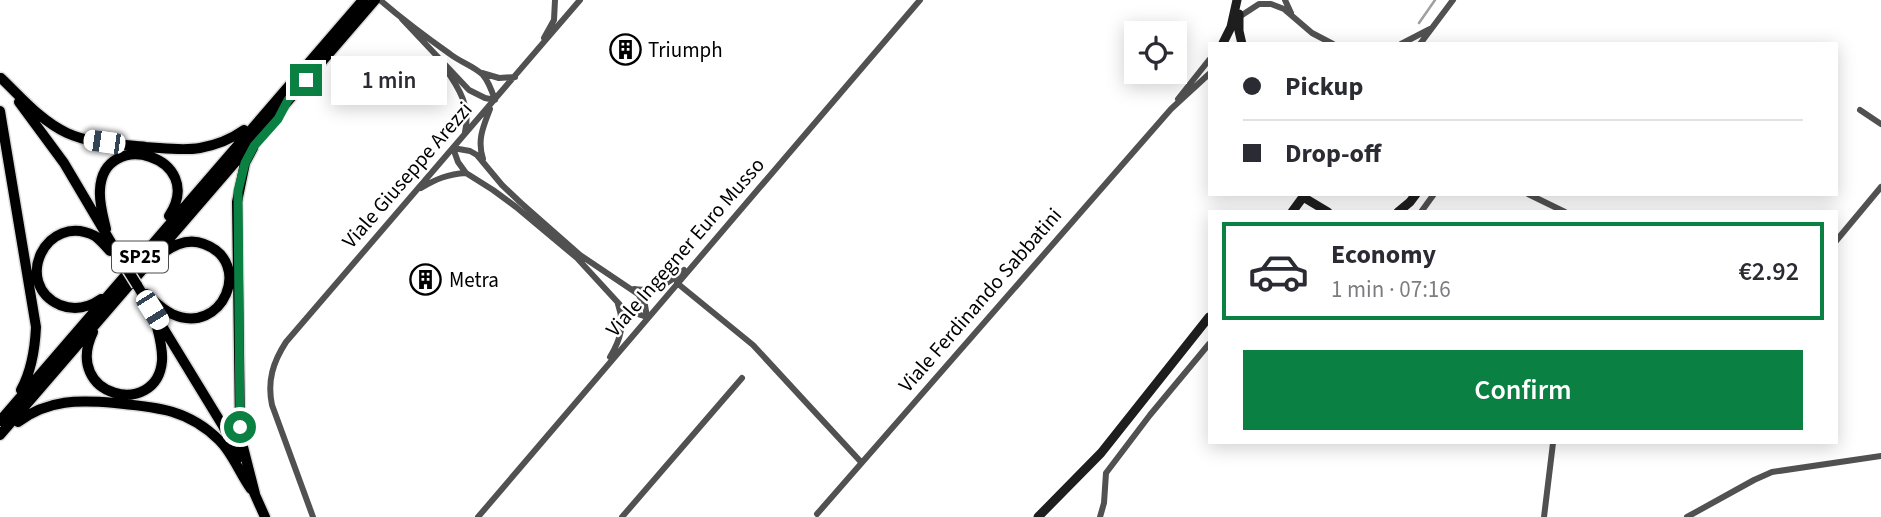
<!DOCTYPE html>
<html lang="en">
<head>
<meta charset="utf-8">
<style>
	:root { --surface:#fff; --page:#f2f2f3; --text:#2b2b33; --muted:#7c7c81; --line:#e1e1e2; --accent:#0b8043 }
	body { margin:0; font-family:"Source Sans 3",sans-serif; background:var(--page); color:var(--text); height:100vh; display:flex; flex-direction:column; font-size:26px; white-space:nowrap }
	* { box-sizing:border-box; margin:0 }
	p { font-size:23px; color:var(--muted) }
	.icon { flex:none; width:38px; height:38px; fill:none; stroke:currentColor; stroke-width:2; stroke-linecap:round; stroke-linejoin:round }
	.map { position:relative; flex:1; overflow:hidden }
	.drawer { position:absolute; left:1208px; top:210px; width:630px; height:234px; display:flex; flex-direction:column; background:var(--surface); border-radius:0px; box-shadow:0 4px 18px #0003 }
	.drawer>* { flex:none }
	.guide { position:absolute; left:1208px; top:42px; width:630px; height:154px; border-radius:0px; box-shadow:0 4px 18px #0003; display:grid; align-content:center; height:154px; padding:0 35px; background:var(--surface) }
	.buttons { position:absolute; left:1124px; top:21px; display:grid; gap:14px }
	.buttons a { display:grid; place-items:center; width:63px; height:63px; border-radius:0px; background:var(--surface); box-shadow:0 4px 18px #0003; font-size:35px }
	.end { position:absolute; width:32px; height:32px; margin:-16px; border:9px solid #0b8043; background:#fff; box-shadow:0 0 0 4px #fff }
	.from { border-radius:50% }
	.bubble { position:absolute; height:49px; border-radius:0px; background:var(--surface); box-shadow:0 4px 18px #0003; font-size:23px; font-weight:600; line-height:49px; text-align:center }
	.car { position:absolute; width:21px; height:42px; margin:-21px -10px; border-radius:9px; box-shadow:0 0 5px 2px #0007; background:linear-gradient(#fff 24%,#345 0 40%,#fff 0 76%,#345 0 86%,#fff 0) }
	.guide b { display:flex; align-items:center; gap:24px; height:66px; font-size:26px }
	.guide b+b { border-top:2px solid var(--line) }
	.guide i { width:18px; height:18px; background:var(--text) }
	ul { padding:12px 0 0; list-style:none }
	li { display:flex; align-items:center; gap:21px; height:98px; margin:0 14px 10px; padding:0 21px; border:4px solid transparent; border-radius:0px }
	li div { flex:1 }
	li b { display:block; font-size:26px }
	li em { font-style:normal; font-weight:600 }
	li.active { border-color:var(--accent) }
	li>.icon { width:63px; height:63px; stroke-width:1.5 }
	.primary-button { display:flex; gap:14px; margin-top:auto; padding:14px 35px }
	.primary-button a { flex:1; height:80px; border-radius:0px; background:var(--accent); color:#fff; font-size:28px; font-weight:600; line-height:80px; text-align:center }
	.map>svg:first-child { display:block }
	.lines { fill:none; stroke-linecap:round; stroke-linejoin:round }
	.stream { stroke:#9f9f9f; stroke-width:2.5 }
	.primary-casing { stroke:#dbdbdb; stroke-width:13 }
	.street { stroke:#515151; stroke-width:6 }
	.secondary { stroke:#1e1e1e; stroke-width:9 }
	.primary { stroke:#000; stroke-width:10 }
	.primary-bridge-casing { stroke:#dbdbdb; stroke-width:13; stroke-linecap:butt }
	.primary-bridge { stroke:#000; stroke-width:10 }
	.route { stroke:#0b8043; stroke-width:9 }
	.labels { text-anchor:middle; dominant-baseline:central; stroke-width:5; stroke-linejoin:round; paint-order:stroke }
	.shield { fill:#fff; stroke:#4c4c4c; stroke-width:2 }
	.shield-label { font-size:19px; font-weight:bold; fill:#000 }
	.poi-label { font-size:21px; fill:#000; stroke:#fff; text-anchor:start }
	.street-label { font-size:21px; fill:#000; stroke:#fff }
</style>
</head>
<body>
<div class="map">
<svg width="1881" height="517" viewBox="0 0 1881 517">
	<rect width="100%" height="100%" fill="#fff"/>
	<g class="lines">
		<path class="stream" d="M1419,23L1435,0"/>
		<defs>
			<path id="primary" d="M1,78C21,97 41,121 67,133C91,144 120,144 146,147C164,148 182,151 200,148C216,145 230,140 244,130
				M19,102L64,163L122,261
				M0,111L36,327C35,349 32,370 21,390
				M253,148L245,163L237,202L240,427L242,443L255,494
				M106,229C103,216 99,203 100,190C103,126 208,157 169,216
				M137,285L223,426L238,458
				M146,294C154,301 162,309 172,314C223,337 254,262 204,244C189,238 175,244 163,253
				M101,299C88,308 75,311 60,305C12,284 46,211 95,236C101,240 105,246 110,251
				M93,332C62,397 157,419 162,361C163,348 159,335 156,323
				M0,421L363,0
				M18,422C48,399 80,400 115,403C156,407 188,409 219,440C232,452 240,474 251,489
				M0,435L375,0
				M252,488L265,517"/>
		</defs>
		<use href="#primary" class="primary-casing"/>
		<path class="street" d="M380,0C402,19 426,37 450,54C460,62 474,66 483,75C489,82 492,91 495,100L485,98L469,90L402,19
			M1285,0L1291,13
			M1239,17L1259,4H1271L1284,9L1312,33L1333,44
			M544,38L554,20L555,0
			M1401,44L1430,29
			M1420,44L1453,0
			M445,68C459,88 471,107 465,132
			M482,73L499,78L515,77
			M1178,99L1209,60
			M1860,110L1881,124
			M453,148L470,151L477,155L502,185L521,203L580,255L638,294L645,305L647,317L628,311L622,307L577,258L516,207L493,190L466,173L458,162Z
			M483,159C477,140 483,127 490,109
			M421,188C436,179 448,174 466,173
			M1528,194L1565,212
			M1421,212L1434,194
			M1836,241L1881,187
			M677,283L753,345L861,462
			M634,289C655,293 669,283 684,270
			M610,357C621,339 625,324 618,304
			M817,514L1171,109L1209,74
			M313,517L272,405C267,381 273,362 286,342L580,0
			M478,517L920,0
			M622,517L742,378
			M1100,517L1104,503L1106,473L1150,415L1209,344
			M1544,517L1553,443
			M1687,517L1754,480L1772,472L1881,456"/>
		<path class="secondary" d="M1239,14V31L1242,44
			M1223,43L1231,27L1237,0
			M1292,212L1303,197L1328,212
			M1398,212L1410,202L1416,194
			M1038,517L1101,453L1209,317"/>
		<use href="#primary" class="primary"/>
		<defs>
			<path id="primary-bridge" d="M122,261L137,285"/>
		</defs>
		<use href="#primary-bridge" class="primary-bridge-casing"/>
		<use href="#primary-bridge" class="primary-bridge"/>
	</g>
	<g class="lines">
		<path class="route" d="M240,427L238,191L245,163L254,146L278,119L288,100L306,80"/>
	</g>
	<defs>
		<symbol id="building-ring" viewBox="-11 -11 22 22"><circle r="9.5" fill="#fff" stroke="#000" stroke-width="1.5"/><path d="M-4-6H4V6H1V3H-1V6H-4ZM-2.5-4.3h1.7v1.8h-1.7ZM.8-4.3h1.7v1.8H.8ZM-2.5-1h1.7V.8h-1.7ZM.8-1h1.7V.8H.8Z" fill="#000"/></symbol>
	</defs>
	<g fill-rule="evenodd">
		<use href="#building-ring" x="608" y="32" width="35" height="35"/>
		<use href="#building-ring" x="408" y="262" width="35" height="35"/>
	</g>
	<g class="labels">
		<rect class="shield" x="112" y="241.5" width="56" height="31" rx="5"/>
		<g class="shield-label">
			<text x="140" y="257">SP25</text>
		</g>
		<g class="poi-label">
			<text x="648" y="50">Triumph</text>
			<text x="449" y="280">Metra</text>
		</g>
		<g class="street-label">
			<text transform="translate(407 175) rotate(-49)">Viale Giuseppe Arezzi</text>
			<text transform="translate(685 247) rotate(-49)">Viale Ingegner Euro Musso</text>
			<text transform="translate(980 300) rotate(-49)">Viale Ferdinando Sabbatini</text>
		</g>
	</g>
</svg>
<div class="buttons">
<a><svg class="icon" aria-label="locate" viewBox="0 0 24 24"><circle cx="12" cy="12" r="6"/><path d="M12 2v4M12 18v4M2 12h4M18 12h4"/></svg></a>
</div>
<i class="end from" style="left:240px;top:427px"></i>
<i class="end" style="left:306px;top:80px"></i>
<div class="bubble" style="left:331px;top:56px;width:116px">1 min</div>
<i class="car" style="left:104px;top:142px;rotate:278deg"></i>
<i class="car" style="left:152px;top:310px;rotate:148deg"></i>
<div class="guide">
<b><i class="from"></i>Pickup</b>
<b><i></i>Drop-off</b>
</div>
<section class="drawer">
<ul>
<li class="active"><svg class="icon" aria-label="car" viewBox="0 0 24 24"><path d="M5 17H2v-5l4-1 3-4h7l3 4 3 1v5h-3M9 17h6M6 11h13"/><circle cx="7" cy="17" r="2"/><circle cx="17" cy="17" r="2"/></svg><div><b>Economy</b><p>1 min · 07:16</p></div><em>€2.92</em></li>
</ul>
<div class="primary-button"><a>Confirm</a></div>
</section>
</div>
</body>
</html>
